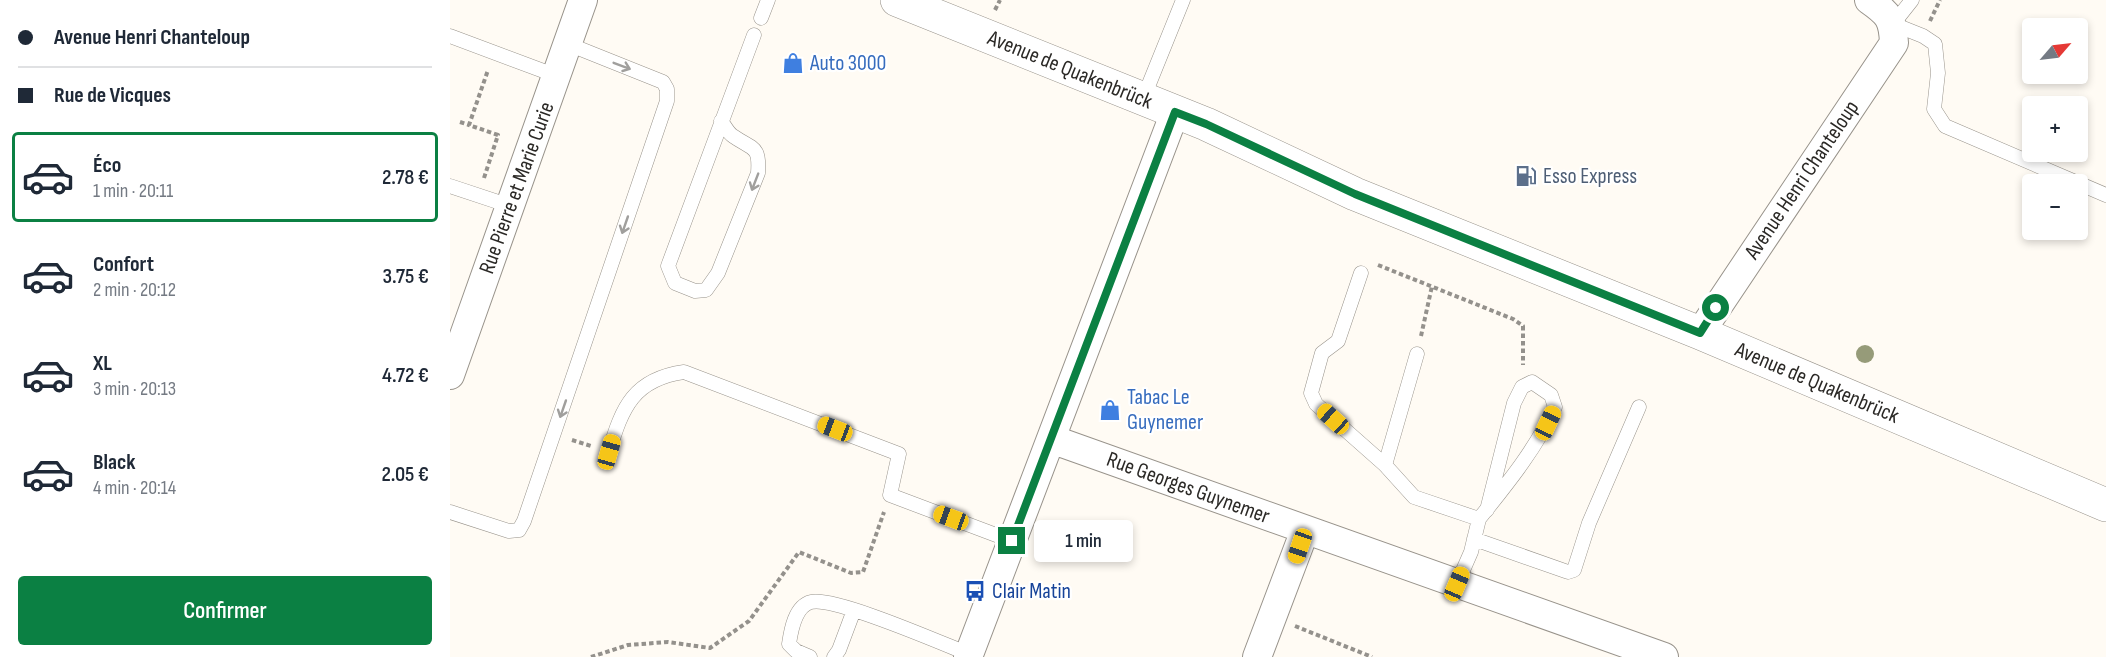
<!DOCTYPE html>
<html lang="fr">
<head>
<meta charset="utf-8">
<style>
	:root { --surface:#fff; --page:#f2f2f3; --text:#1f2937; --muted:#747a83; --line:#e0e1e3; --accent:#0b8043 }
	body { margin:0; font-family:"Sofia Sans Condensed",sans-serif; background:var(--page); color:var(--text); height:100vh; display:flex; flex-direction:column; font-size:22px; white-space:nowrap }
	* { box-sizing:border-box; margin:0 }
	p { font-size:20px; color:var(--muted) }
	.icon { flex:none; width:33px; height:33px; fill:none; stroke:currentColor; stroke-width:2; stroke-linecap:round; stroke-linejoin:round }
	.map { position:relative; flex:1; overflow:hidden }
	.sheet { display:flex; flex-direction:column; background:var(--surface); width:450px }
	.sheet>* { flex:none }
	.banner { display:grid; align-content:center; height:132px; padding:0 18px; background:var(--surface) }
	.needle { width:39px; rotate:62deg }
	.controls { position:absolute; left:1572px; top:18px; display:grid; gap:12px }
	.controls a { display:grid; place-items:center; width:66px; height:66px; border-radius:6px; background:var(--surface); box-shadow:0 3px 9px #0003; font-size:30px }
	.end { position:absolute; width:27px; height:27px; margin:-14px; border:8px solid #0b8043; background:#fff; box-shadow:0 0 0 3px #fff }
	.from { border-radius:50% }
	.bubble { position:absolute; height:42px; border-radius:6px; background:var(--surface); box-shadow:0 3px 9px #0003; font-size:20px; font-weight:600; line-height:42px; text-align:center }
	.car { position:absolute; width:18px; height:36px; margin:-18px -9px; border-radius:8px; box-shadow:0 0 4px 2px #0007; background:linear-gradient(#f5c518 24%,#345 0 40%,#f5c518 0 76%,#345 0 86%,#f5c518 0) }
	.banner b { display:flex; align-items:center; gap:21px; height:57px; font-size:22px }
	.banner b+b { border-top:2px solid var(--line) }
	.banner i { width:15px; height:15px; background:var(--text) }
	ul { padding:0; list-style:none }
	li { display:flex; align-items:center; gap:18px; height:90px; margin:0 12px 9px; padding:0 6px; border:3px solid transparent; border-radius:6px }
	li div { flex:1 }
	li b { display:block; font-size:22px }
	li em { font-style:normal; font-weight:600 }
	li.on { border-color:var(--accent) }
	li>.icon { width:54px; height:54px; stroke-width:1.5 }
	.primary-button { display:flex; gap:12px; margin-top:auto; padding:12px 18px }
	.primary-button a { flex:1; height:69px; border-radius:6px; background:var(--accent); color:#fff; font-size:24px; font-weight:600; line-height:69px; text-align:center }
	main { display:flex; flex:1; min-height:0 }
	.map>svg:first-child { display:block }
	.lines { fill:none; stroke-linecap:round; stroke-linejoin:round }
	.lane-casing { stroke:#98938b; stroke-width:15 }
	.street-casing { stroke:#98938b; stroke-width:30 }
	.secondary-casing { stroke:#98938b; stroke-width:34 }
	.path { stroke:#94918c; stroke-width:4; stroke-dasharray:4.5 3; stroke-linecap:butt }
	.lane { stroke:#fff; stroke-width:14 }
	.street { stroke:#fff; stroke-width:28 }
	.secondary { stroke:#fff; stroke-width:33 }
	.tree { fill:#969b79 }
	.oneway { stroke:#a09f9d }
	.route { stroke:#0b8043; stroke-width:8 }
	.labels { text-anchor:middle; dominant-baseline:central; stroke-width:4.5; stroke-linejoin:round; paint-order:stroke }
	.shop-label { font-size:22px; fill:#366cbe; stroke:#fff; text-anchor:start }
	.street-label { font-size:22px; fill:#2b2926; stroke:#fff }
	.service-label { font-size:22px; fill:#4e5e75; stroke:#fff; text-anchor:start }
	.transit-label { font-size:22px; fill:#164399; stroke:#fff; text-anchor:start }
</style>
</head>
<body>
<main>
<section class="sheet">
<div class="banner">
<b><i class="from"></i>Avenue Henri Chanteloup</b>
<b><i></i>Rue de Vicques</b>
</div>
<ul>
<li class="on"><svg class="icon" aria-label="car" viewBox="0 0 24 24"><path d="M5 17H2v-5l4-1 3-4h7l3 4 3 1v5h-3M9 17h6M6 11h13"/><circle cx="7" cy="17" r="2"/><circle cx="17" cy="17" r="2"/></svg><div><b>Éco</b><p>1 min · 20:11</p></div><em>2.78 €</em></li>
<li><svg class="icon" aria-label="car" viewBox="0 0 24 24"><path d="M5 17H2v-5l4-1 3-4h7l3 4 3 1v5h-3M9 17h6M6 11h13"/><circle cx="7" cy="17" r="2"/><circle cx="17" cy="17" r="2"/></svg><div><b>Confort</b><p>2 min · 20:12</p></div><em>3.75 €</em></li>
<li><svg class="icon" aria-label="car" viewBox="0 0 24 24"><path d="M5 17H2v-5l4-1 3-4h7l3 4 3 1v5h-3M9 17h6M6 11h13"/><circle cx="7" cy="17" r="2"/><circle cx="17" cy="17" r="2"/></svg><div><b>XL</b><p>3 min · 20:13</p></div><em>4.72 €</em></li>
<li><svg class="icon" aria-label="car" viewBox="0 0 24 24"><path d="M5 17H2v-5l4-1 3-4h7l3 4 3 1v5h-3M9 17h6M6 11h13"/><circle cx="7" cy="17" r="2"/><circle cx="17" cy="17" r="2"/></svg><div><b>Black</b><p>4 min · 20:14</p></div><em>2.05 €</em></li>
</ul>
<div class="primary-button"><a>Confirmer</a></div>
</section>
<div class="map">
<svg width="1656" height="657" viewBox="0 0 1656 657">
	<rect width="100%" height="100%" fill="#fffbf4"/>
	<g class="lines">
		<defs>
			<path id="lane" d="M1462,0L1443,24L1473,36L1485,44L1488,73L1484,109L1495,126L1656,195
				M311,18L318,0
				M0,36L107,76
				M693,99L733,0
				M271,121C275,126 278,133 283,136C303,150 310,145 308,173L268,273L256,290L245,291L225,283L218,266L304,35
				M0,186L60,206
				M911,273L888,341L872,353L861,393L866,404L935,465L964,497L1029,519L1021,552L1007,584
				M159,452C172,407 184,379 234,372L449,454L440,495L562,541
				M935,465L967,354
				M0,512L59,531L69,530L74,521L217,101V89L213,82L118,44
				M1029,519C1057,484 1086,449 1105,407L1101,395L1082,382L1072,387L1064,403L1037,510
				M1024,539L1118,572L1124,570L1139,523L1189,407
				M360,657L346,651L339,644C341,630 345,606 361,602C384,596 491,643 519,654
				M384,657L389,650L404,610"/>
			<path id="street" d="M1250,333L1444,43C1443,19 1439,14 1419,0
				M0,375L133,0
				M601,439L1214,657
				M518,657L725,112
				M807,657L855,530"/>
			<path id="secondary" d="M447,0L756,124L905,194L1250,333L1656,505"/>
		</defs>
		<use href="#lane" class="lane-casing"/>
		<use href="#street" class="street-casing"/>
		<use href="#secondary" class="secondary-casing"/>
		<path class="path" d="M545,10L550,0
			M1480,21L1490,0
			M10,122L19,125
			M34,178L48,135L19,125L38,70
			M928,265L1063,319L1073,326V365
			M971,336L982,286
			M122,440L141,446
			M845,626L922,657
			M141,657L178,645L218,642L260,648L299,621L349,552L401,573L413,572L434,512"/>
		<use href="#lane" class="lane"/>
		<use href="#street" class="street"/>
		<use href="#secondary" class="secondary"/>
	</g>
	<circle class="tree" cx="1415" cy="354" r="9"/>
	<defs><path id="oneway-shaft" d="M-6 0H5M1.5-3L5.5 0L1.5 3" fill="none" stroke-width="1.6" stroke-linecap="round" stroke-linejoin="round" transform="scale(1.5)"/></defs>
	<g class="oneway">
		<use href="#oneway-shaft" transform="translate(172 66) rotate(21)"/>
		<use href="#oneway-shaft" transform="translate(305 182) rotate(111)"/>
		<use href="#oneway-shaft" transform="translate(175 225) rotate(109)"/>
		<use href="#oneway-shaft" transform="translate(113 409) rotate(109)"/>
	</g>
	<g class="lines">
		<path class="route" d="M562,541L725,112L756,124L905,194L1250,333L1266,308"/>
	</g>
	<defs>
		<symbol id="shop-bare" viewBox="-9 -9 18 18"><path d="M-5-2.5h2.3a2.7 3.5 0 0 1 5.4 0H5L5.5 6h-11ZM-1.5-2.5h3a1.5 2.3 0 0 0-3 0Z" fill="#3f7fe0" stroke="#fff" stroke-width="2.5" paint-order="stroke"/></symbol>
		<symbol id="fuel-bare" viewBox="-9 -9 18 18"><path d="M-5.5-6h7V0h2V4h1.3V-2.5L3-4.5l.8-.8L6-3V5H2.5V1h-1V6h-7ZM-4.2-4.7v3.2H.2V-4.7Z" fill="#5c6f8a" stroke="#fff" stroke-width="2.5" paint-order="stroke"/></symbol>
		<symbol id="bus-bare" viewBox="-9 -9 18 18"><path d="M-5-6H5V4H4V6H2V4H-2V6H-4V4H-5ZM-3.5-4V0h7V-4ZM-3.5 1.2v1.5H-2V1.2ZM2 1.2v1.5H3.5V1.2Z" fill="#1a4fb4" stroke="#fff" stroke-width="2.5" paint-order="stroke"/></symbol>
	</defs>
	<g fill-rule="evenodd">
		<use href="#shop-bare" x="328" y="48" width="30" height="30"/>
		<use href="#fuel-bare" x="1061" y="161" width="30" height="30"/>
		<use href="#shop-bare" x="645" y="395" width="30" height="30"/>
		<use href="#bus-bare" x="510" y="576" width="30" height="30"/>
	</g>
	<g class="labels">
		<g class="shop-label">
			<text x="360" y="63">Auto 3000</text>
			<text x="677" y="397">Tabac Le<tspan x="677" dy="25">Guynemer</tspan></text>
		</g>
		<g class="street-label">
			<text transform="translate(620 70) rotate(22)">Avenue de Quakenbrück</text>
			<text transform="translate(1352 180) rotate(-56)">Avenue Henri Chanteloup</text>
			<text transform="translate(67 188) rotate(-70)">Rue Pierre et Marie Curie</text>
			<text transform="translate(1367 383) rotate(23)">Avenue de Quakenbrück</text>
			<text transform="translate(738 488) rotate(20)">Rue Georges Guynemer</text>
		</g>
		<g class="service-label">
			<text x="1093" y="176">Esso Express</text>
		</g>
		<g class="transit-label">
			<text x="542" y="591">Clair Matin</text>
		</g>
	</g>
</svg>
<div class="controls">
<a><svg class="needle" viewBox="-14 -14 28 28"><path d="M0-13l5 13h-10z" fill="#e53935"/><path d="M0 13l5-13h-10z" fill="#747a83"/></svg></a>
<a>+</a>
<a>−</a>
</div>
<i class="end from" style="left:1266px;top:308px"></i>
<i class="end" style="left:562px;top:541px"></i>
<div class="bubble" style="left:584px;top:520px;width:99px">1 min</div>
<i class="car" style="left:883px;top:419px;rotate:312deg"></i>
<i class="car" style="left:1098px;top:423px;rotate:25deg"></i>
<i class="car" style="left:385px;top:429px;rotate:291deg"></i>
<i class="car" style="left:159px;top:452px;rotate:16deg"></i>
<i class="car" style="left:501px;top:518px;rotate:290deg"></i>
<i class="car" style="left:850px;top:546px;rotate:199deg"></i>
<i class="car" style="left:1007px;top:584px;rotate:23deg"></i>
</div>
</main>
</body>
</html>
